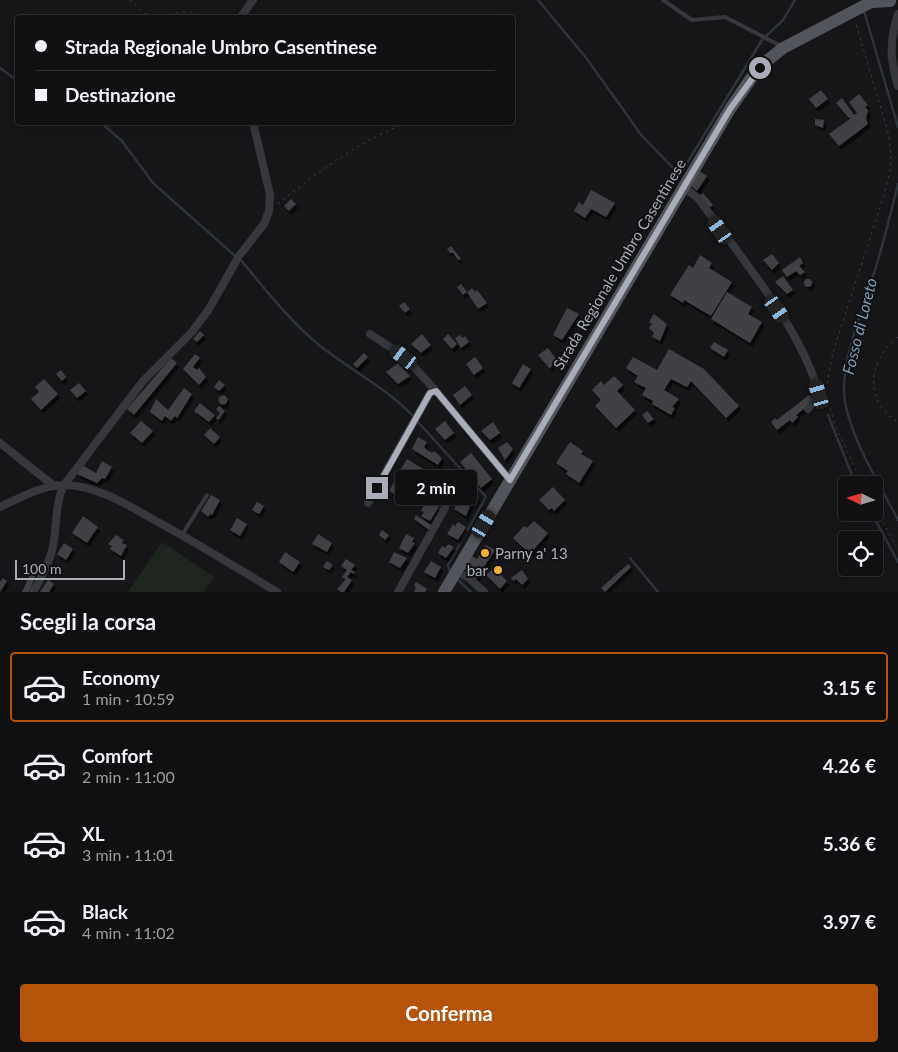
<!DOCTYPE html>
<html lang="it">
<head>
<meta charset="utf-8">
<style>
	:root { --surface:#101012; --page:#19191b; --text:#f1f3f6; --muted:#9c9d9f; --line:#303032; --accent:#b45309 }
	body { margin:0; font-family:Lato,sans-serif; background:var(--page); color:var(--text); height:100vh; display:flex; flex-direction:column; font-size:19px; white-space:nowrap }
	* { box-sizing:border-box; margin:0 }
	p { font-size:16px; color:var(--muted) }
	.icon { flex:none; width:28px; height:28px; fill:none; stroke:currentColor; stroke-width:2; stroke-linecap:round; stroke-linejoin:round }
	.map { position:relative; height:592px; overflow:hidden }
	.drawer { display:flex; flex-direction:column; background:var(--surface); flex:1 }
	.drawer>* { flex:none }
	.top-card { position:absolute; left:15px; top:15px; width:500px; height:110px; border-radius:5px; box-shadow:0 2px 12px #0003,0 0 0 1px var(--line); display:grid; align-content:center; height:110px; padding:0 20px; background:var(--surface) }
	.needle { width:32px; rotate:275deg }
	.tools { position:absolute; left:838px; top:476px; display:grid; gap:10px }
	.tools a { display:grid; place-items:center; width:45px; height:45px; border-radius:5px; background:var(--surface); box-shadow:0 2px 12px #0003,0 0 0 1px var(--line); font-size:25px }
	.scale { position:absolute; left:15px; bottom:12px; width:110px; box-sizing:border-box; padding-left:5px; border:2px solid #a8adb8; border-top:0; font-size:14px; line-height:18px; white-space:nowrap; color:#a8adb8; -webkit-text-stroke:4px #111113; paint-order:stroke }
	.end { position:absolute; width:22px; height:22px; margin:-11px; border:6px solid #a8adb8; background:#111; box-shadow:0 0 0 2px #111 }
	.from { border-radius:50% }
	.bubble { position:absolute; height:35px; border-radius:5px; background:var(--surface); box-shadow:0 2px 12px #0003,0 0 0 1px var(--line); font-size:16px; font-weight:700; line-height:35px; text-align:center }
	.car { position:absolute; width:15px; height:30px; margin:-15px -8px; border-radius:6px; box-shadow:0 0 4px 1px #0007; background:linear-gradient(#222 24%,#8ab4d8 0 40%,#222 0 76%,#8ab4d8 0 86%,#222 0) }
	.top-card b { display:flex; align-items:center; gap:18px; height:48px; font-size:19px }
	.top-card b+b { border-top:1px solid var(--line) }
	.top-card i { width:12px; height:12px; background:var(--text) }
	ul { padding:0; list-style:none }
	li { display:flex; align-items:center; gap:15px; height:70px; margin:0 10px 8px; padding:0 10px; border:2px solid transparent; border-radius:5px }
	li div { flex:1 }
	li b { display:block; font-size:19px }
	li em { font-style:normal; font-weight:700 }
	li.selected { border-color:var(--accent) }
	li>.icon { width:45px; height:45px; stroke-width:1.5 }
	h2 { padding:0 20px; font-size:22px; line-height:60px }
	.cta { display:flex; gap:10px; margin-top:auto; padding:10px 20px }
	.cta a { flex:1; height:58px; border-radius:5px; background:var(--accent); color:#fff; font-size:20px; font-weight:700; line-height:58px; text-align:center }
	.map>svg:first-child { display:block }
	.green { fill:#1e261f }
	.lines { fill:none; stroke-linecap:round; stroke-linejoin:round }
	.stream { stroke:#2c353c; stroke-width:2.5 }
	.building { fill:#404145; filter:url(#shadow) }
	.path { stroke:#3d3f44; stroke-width:1; stroke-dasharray:2.5 4; stroke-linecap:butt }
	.lane { stroke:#37383d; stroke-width:4 }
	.street { stroke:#37383d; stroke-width:8 }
	.primary { stroke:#53555c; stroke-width:12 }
	.route { stroke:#a8adb8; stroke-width:6 }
	.poi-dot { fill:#f2b134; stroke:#111113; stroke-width:2 }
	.labels { text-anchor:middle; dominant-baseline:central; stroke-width:4; stroke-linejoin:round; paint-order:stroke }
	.street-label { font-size:15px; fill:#a8adb8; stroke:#111113 }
	.poi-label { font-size:15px; fill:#a8adb8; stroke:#111113; text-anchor:start }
	.water-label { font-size:16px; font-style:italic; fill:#7f9bb3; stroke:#111113 }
</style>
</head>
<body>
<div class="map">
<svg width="898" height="592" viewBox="0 0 898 592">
	<defs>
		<filter id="shadow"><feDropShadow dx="2.5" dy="4" stdDeviation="0" flood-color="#0009"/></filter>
	</defs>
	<rect width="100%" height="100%" fill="#161618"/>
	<path class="green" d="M162,542L214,577L204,592H128Z"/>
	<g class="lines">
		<path class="stream" d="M538,0L587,59L642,136L678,173L684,168L762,40L783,20L795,0
			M864,11L898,127
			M0,68L18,81
			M100,122L122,141L153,183L234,255
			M898,184C890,215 883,246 873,276C862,313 839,364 845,402C852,441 880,485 898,520
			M240,259C265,289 289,320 319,345C349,369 388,389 414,417
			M828,415L856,485
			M417,421L486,497L448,565L450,572
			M871,512L898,562
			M630,558L658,592
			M457,579L471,592"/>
	</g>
	<path class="building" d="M821,90L828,99L816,108L809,99Z
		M859,94L868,105L865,107L868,110L866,119L868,124L839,146L829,134L851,118L848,117L836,103L842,98L854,115L857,113L849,102Z
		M815,119L824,120L823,128L815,125Z
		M700,171L707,176L697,191L691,186Z
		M591,190L615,203L606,217L591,209L585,218L574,211L579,202L583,205Z
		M703,193L713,205L709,208L699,197Z
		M291,199L296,204L289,211L284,206Z
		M451,246L461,259L458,260L453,253H450L447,249Z
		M772,254L779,263L772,270L763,260Z
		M700,255L712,263L709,268L732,282L711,316L684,300L683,303L670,295L689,265L693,268Z
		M800,257L803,263L799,266L805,272L800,275L796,271L787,277L782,270Z
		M783,276L793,290L787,294L775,282Z
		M804 283a4 4 0 1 1 8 0a4 4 0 1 1-8 0Z
		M461,284L467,292L472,288L475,292L477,290L487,303L478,309L467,292L463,295L457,287Z
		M727,292L752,307L748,314L762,322L750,343L711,319Z
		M404,302L410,309L405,313L399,306Z
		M567,308L579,314L562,340L553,335Z
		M654,314L667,324L660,341L652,337L654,333L649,328L652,324L649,322Z
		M200,331L204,335L197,342L193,339Z
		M422,334L431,345L421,353L411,344Z
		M448,334L457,344L452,349L443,339Z
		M460,335L463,338L465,336L469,342L461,348L455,338Z
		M714,342L728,350L724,357L710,348Z
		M548,348L556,359L550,369L538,355Z
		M669,349L704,369L739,406L726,418L691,381L687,387L671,379L664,390L679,399L672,407L675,408L671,415L652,404L653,401L642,395L646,388L634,382L638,376L626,368L633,357L657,370Z
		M364,353L368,357L357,368L353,364Z
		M195,354L200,358L193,367L197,370L199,368L206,377L199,385L183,369Z
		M475,357L483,368L474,375L466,364Z
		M171,358L177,363L134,415L127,409Z
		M398,363L410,376L398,384L386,372Z
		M523,364L531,369L519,388L512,383Z
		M61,370L66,377L62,381L56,374Z
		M614,376L623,385L617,391L635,410L616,428L595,406L601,400L592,390L601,381L604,385Z
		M44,379L58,394L41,410L31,399L39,392L35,387Z
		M219,380L225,385L219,391L214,387Z
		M79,383L86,391L77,398L70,390Z
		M465,386L472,395L460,405L453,395Z
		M184,388L192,394L177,418L175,416L171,421L165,416L162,421L150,412L156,399L168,410Z
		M809,395L814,401L796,415L798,417L792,423L790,420L777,430L771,422L775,418L777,420Z
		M218.5 400a4.5 4.5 0 1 1 9 0a4.5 4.5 0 1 1-9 0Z
		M200,403L215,415L209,422L194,411Z
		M219,406L225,411L218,420L216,418L220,413L216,409Z
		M647,411L654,419L648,423L642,415Z
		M141,421L153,431L142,443L130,433Z
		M445,421L454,433L445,440L435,429Z
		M493,422L500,433L490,440L481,431Z
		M210,428L220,437L214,444L204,435Z
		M418,437L427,442L424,447L427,450L432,453L434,451L442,458L438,465L412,449Z
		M507,442L513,449L505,460L498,448Z
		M570,442L583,451L581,454L593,461L579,483L566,474L568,471L556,463Z
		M471,453L492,479L481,488L460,462Z
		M407,459L433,475L427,484L401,469Z
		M102,461L112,467L105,479L102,478L97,483L77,474L82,465L96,473Z
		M457,473L463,476L472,485H466L462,481L459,486L452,483Z
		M396,479L413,491L407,501L389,491Z
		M553,487L565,500L554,511L552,508L549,510L539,500Z
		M465,490L478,497L475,503L472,501L466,516L454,509Z
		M211,495L220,500L212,515L210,514L208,517L201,511Z
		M427,500L439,507L430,521L421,516L424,512L421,511Z
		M257,502L264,506L259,514L252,510Z
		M416,515L431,525L429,530L414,519Z
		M83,516L98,527L87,543L72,533Z
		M237,518L247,524L240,536L230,530Z
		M534,521L548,533L530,554L513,538L524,526L527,528Z
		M458,522L466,527L458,540L447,534L453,524L455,526Z
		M382,530L389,535L385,540L379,535Z
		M318,534L332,543L327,552L312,544Z
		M406,534L414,538L412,542L415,543L408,553L399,548Z
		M116,535L124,540L122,543L127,545L121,556L110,549L112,546L108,544Z
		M64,543L73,549L66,560L57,554Z
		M448,544L454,547L446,558L438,553L442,546L445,548Z
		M486,545L495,550L476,579L464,569L472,556L477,559Z
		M285,552L300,562L293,572L279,562Z
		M394,552L407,558L400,568L389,562Z
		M346,559L355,565L351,570L355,572L354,574L351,572L347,577L352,580L344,592H341L337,589L346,579L342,577L347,570L341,566Z
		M327,561L333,565L329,570L323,567Z
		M431,561L441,567L435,578L424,572Z
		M628,564L631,567L605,592L601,588Z
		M494,568L507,581L500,589L486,575Z
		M32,570L37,572L29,592H22Z
		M522,570L528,579L522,585L516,579L514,581L511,578Z
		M3,578L7,581L0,592V582Z
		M48,580L54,584L49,592H40Z
		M416,582L427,589L425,592H414L416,587L414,585Z"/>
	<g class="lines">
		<path class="path" d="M130,0C136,5 142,13 149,15C168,20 186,4 202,18
			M278,204C317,172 361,140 409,122
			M898,337C868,360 863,401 898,422
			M826,390L833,352L883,198L890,172L891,154L888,132L855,21
			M827,396L835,425L863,485
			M874,505L898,550"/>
		<path class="lane" d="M663,0L692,20L725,17L781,46
			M182,535L207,495"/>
		<path class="street" d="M898,14C889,41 890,60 898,86
			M240,18L253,0
			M683,187L698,198C739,256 800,325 819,394L808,409
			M370,334L405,357L436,391
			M0,443L54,486
			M368,503L430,393L436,391L510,480
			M0,507C20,498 42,485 65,485C98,486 128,505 156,521C197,543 237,568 277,592
			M456,571L469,578L484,592
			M33,592C41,578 50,562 53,546C57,526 55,503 64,485L143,381L192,332L209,309L239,256L264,224L269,211L270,195L253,122
			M398,592L445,508"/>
		<path class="primary" d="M872,2L890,1
			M444,592L730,109L752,77L768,60L783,48L875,0"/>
	</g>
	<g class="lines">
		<path class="route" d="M377,488L430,393L436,391L510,480L730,109L760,68"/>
	</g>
	<g class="poi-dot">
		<circle cx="485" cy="553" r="5"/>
		<circle cx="498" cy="570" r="5"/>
	</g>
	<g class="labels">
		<g class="street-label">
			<text transform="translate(619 264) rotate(-59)">Strada Regionale Umbro Casentinese</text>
		</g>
		<g class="poi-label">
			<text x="495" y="553">Parny a' 13</text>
			<text x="488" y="570" text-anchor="end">bar</text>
		</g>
		<g class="water-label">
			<text transform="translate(859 326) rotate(-76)">Fosso di Loreto</text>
		</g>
	</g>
</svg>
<div class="tools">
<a><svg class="needle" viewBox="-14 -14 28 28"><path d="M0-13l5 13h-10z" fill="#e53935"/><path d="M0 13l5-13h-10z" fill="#9c9d9f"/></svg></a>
<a><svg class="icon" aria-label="locate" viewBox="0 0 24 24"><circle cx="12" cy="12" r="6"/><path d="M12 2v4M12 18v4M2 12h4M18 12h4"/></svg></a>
</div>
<div class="scale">100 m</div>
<i class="end from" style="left:760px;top:68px"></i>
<i class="end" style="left:377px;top:488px"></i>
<div class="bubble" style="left:395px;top:470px;width:82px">2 min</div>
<i class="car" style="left:720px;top:230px;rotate:325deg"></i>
<i class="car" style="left:777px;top:309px;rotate:145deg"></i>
<i class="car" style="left:404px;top:357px;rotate:308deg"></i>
<i class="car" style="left:819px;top:394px;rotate:344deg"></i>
<i class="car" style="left:484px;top:524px;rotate:31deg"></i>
<div class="top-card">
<b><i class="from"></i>Strada Regionale Umbro Casentinese</b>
<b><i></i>Destinazione</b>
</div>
</div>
<section class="drawer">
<h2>Scegli la corsa</h2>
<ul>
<li class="selected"><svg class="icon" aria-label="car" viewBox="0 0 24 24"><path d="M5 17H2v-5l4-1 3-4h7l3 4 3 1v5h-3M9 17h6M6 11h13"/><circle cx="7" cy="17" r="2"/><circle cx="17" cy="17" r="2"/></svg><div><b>Economy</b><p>1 min · 10:59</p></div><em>3.15 €</em></li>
<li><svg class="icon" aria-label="car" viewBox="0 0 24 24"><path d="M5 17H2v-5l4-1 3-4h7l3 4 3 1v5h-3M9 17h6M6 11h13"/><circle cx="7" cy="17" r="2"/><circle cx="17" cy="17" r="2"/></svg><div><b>Comfort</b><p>2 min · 11:00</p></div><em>4.26 €</em></li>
<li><svg class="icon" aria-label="car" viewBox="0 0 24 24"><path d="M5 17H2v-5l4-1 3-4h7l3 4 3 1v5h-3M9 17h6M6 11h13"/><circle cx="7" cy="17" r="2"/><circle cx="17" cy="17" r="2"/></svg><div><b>XL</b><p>3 min · 11:01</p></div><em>5.36 €</em></li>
<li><svg class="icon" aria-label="car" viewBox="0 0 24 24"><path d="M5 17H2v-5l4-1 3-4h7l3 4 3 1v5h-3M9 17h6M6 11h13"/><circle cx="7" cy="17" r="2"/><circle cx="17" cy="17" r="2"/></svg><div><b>Black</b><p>4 min · 11:02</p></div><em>3.97 €</em></li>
</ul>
<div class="cta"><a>Conferma</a></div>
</section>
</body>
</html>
